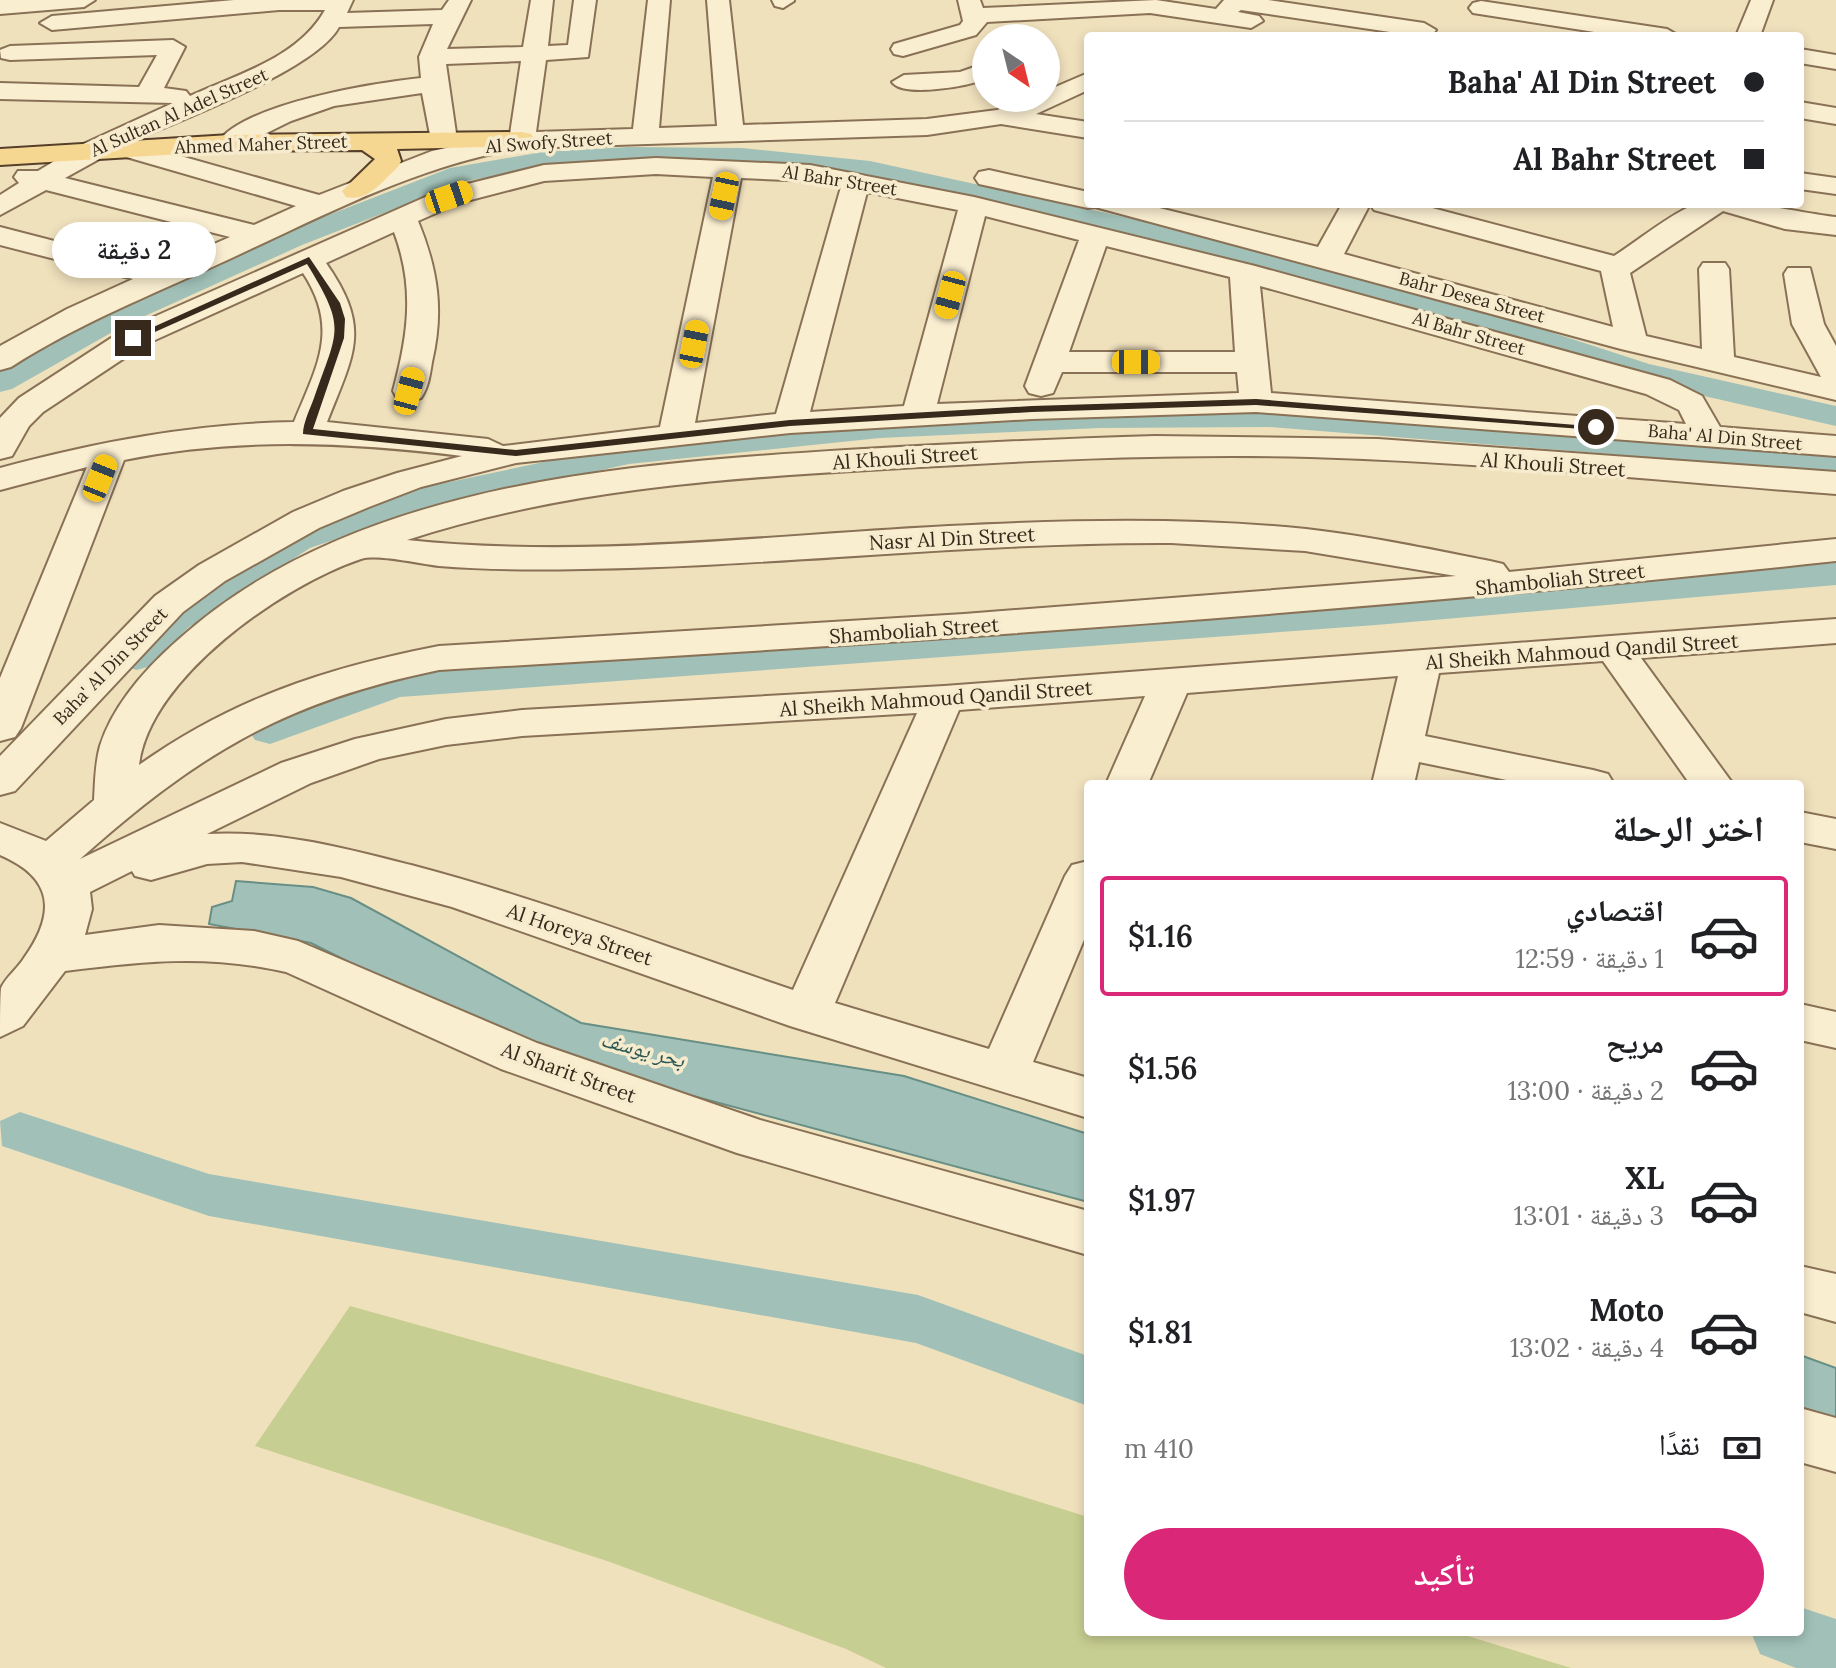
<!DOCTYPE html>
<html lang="ar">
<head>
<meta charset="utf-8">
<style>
	:root { --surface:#fff; --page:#f2f2f2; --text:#202124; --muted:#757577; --line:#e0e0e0; --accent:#db2777 }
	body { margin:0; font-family:Lora,"Noto Naskh Arabic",serif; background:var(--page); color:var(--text); direction:rtl; height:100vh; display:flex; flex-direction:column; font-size:30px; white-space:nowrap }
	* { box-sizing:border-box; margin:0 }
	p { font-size:26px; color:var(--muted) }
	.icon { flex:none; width:44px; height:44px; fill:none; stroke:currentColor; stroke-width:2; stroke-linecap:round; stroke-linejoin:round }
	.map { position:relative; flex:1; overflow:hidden; direction:ltr }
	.side { position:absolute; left:1084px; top:780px; width:720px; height:856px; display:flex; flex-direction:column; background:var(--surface); border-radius:8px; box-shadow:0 4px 12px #0003; direction:rtl }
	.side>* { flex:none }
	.top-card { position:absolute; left:1084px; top:32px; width:720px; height:176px; border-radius:8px; box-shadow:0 4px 12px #0003; direction:rtl; display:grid; align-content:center; height:176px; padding:0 40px; background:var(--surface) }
	.needle { width:52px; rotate:145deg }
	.tools { position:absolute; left:972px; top:24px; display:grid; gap:16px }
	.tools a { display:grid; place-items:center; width:88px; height:88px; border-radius:50%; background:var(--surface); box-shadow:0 4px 12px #0003; font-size:40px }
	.end { position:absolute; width:36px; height:36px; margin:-18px; border:10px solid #37291b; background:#fff; box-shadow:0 0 0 4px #fff }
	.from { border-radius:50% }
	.bubble { position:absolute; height:56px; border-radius:28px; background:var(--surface); box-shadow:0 4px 12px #0003; font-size:26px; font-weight:600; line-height:56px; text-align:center; direction:rtl }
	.car { position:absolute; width:24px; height:48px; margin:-24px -12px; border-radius:10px; box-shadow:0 0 6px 2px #0007; background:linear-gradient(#f5c518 24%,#345 0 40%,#f5c518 0 76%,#345 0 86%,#f5c518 0) }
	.top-card b { display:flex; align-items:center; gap:28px; height:76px; font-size:30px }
	.top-card b+b { border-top:2px solid var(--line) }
	.top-card i { width:20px; height:20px; background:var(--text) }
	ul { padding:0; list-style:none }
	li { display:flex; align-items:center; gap:24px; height:120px; margin:0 16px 12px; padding:0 24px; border:4px solid transparent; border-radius:8px }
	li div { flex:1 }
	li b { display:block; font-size:30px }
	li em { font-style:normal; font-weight:600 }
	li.active { border-color:var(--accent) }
	li>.icon { width:72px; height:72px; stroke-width:1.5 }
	h2 { padding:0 40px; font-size:36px; line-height:96px }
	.pay { display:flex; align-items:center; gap:20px; height:88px; padding:0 40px; font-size:30px }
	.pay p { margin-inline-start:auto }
	.button { display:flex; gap:16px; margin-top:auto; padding:16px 40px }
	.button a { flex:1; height:92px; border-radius:48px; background:var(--accent); color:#fff; font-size:32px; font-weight:600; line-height:92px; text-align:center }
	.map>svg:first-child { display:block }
	.green { fill:#c7ce91 }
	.water { fill:#a1c1b8; stroke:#688f85; stroke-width:2 }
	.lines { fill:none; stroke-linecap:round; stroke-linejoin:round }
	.canal { fill:#a1c1b8; fill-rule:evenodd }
	.minor-casing { stroke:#897156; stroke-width:4 }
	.major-casing { stroke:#563f2a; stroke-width:4 }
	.minor { fill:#faeed1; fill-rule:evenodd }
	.major { fill:#f6d792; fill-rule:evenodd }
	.route { fill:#37291b }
	.labels { text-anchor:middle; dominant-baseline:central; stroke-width:7; stroke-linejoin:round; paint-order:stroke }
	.far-street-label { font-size:18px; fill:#37291b; stroke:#f7ebcd }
	.street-label { font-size:20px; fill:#37291b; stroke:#f7ebcd }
	.water-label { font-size:22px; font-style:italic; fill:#295855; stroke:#f7ebcd }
</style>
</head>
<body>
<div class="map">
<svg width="1836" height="1668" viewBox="0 0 1836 1668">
	<rect width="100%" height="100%" fill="#f0e1bd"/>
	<path class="green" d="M350,1306L918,1464L1088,1517V1632H1455L1571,1668H886L846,1649L610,1562L255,1446Z"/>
	<path class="water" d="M236,881L313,887L351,898L581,1023L904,1076L1088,1134V1202L667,1089L494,1035L311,943L209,924L212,907L232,901Z
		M1800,1355L1836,1368V1438L1800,1428Z"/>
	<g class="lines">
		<path class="canal" d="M628,147L742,148L870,161L1152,223L1526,324L1649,364L1836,406V426L1629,379L1504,338L1137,236L870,177L742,164L628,163L542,168L466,181L302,245L123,326L12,389L0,392V369L101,312L282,233L450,168L542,152Z
			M1269,407L1836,452V472L1269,427L1100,428L880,438L629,464L425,509L310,548L189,627L151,666L137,670L123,666L117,658L161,611L284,532L416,489L629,444L880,418L1100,408Z
			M1836,563V585L1376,625L400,697L270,744L255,740L249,731L255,722L394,673L1376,601Z
			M20,1112L209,1174L918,1295L1088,1356V1406L916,1343L209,1216L2,1146L0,1121Z
			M1800,1607L1836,1619V1668H1796L1760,1654L1751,1632H1800Z"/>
		<defs>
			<path id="minor" d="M0,0H95L84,7L0,14Z
				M234,0H353L347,13L442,10L449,0H471L447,49L523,47L531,0H553L548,46L568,45L574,0H596L588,57L546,60L536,132L633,129L648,0H670L659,128L717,126L707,0H729L743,125L927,119L997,110L1033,98H1046V91L1088,73V90L1036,114L1088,122V138L1001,124L927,135L522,148C414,166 321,217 223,262C151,295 78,324 11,367L0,370V346L67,309L133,279L0,245V227L159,268L230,237L46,190L0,215V195L19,183L14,177L18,171H38L79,146L173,103L0,99V83L139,87L157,55L10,60L1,58L0,50L10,46L173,40L185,47L164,88L186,91L190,96C238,74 298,58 325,10H279L52,30L40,23L52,16ZM433,24L419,57L421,78C374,83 245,103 217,143L221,149L230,151L291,121L334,106L422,93L431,140L435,146H453L457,140L446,64L521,61L510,134L432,151L319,195L131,142C179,120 316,70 339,27ZM121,147L123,156L296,206L254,225L65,178Z
				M772,0H794V1L783,8L775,6Z
				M958,0H980L983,8L1156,0L1216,9L1224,0H1268L1424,23L1436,30L1432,35L1417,36L1241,10L1238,12L1259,16L1263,21L1251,28L1150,13L987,22L976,35L903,56L894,54L891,49L894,44L960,25L963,21Z
				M1751,0H1773L1760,36H1736Z
				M1481,1L1667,29L1679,36H1620L1473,13L1469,8L1473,3Z
				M1800,49L1836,55V69L1800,63Z
				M986,63V79C969,86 903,98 892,82L904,75L960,72Z
				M1800,102L1836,108V124L1800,118Z
				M656,158L810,165L974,197L1255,266L1670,380L1702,396L1720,427L1836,436V456L1256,412L1032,419L790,433L516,463L421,487L369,507L319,528L225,581L183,612L15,791L0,795V756L155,596L199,565L293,512L343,491L397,473L462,456C348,442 238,437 124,460L21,728L15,737L0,741V678L87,467L0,490V468C97,442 192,424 294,422C317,366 340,329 303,273L144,345L43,412L29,426L12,456L0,459V418L19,398L122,331L439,191L544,165ZM656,174L713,177L660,427L503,446L488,439L327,422C354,353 372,329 326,263L394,232C415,288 408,335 393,391L397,398L409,401L421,398C428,388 430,375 432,362C444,311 438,270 418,221L459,203L544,181ZM741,178L810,181L841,187L776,414L695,423ZM867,192L958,210L904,406L810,412ZM985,216L1079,240L1025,386L1029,393L1041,396L1053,393L1062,372H1237L1239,393L937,404ZM1106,246L1230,277L1235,352H1069ZM1260,286L1646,394L1679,410L1686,424L1271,393Z
				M989,170L1088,192V204H1143L1318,247L1342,204H1417L1614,256C1639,240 1666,217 1693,205C1722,193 1803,214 1836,217V235L1785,229L1723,211L1630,273L1646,336L1702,349L1699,269L1703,263H1725L1729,269L1734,357L1821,377L1792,324L1784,274L1788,268H1810L1824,324L1836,346V400L1621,349L1095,207L1088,208L979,184L975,178L979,172ZM1370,204L1374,210L1601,271L1613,327L1344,254Z
				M1800,173L1836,178V194L1800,189Z
				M1155,436L1378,439L1836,472V494C1661,481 1485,462 1310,457C1163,453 1016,461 869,470C712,479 557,491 407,540C588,559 769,535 949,526C1068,520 1188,517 1306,529C1368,536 1429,549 1490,561L1503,564L1509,572L1836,539V561C1371,611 906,643 439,670C283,702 198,754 80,859L281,763L355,739L446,719L522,710L944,686L1836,619V643L1641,658L1733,784H1690L1603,661L1439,673L1425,736L1593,770L1608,774L1614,784H1526L1419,762L1414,784H1372L1398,676L1187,693L1148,784H1106L1145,696L959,710L835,1003L989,1049L1065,876L1072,865L1088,861V930L1033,1062L1088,1078V1118L790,1026L452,907L341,877L242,862L207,864L151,880L135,876L132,871L90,892L92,909L85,935L159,925L254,931L298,941L537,1043L760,1120L1088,1211V1255L737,1153L501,1069L286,972C207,954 144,961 65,971L23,1026L0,1037C0,1024 0,999 1,988C6,977 18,968 24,958C56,913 54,878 0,855V823L46,841L94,800C95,782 95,764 100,746C113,705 146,668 178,640C351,483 624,464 846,450C949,444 1052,439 1155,436ZM1171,543L1305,551L1456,576L964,614L439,646C326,668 234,698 139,765C149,678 283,585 361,559C378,554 420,564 439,566C487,570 536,570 584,569C780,566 975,542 1171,543ZM917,713L793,990C666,947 540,899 411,865C344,848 276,830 207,834L311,783L379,759L446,745L522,736Z
				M1800,812L1836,819V849L1800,842Z
				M1800,1004L1836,1012V1048L1800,1040Z
				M1800,1266L1836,1274V1322L1800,1312Z
				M1800,1408L1836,1418V1472L1800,1462Z"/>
			<path id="major" d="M522,132L531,134L535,140L531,146L397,149L401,161L398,167C382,181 369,202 346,197L342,191L375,159L362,150L230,151L0,165V149L230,135Z"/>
		</defs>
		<use href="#minor" class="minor-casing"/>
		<use href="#major" class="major-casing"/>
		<use href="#minor" class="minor"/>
		<use href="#major" class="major"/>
	</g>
	<path class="route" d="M309,257L340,303L345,319L344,338L313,429L516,450L790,420L1032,406L1256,399L1601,427L1596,430L1256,405L1032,412L790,426L516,456L303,434C303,423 310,409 314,398C338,329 347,329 307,264L137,340L129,338Z"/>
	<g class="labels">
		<g class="far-street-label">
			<text transform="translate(179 112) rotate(-24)">Al Sultan Al Adel Street</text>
			<text transform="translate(549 142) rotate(-4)">Al Swofy Street</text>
			<text transform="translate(261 144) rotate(-2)">Ahmed Maher Street</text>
			<text transform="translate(840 180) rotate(9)">Al Bahr Street</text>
			<text transform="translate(1472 297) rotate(15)">Bahr Desea Street</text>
			<text transform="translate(1469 333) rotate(16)">Al Bahr Street</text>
			<text transform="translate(1725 437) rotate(5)">Baha' Al Din Street</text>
			<text transform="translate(110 666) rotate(-46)">Baha' Al Din Street</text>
		</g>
		<g class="street-label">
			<text transform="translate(905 457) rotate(-4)">Al Khouli Street</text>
			<text transform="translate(1553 464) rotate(4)">Al Khouli Street</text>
			<text transform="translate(952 538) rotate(-3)">Nasr Al Din Street</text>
			<text transform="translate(1560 579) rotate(-6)">Shamboliah Street</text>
			<text transform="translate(914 630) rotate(-4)">Shamboliah Street</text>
			<text transform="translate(1582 651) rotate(-4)">Al Sheikh Mahmoud Qandil Street</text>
			<text transform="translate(936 698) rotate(-4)">Al Sheikh Mahmoud Qandil Street</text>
			<text transform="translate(580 934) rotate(19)">Al Horeya Street</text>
			<text transform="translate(569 1072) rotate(20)">Al Sharit Street</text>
		</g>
		<g class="water-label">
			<text transform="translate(643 1049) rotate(15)">بحر يوسف</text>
		</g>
	</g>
</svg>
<div class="tools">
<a><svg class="needle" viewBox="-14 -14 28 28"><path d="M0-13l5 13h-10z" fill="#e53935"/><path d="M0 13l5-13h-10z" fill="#757577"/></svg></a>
</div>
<i class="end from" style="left:1596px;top:427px"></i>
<i class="end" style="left:133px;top:338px"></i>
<div class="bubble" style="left:52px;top:222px;width:164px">2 دقيقة</div>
<i class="car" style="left:724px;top:196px;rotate:192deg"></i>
<i class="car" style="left:449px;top:197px;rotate:71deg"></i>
<i class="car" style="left:950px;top:295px;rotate:195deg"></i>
<i class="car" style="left:694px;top:344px;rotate:11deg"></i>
<i class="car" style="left:1136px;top:362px;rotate:90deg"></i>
<i class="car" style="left:409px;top:391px;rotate:15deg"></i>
<i class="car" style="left:100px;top:478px;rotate:22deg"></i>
<div class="top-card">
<b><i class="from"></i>Baha' Al Din Street</b>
<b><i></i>Al Bahr Street</b>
</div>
<section class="side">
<h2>اختر الرحلة</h2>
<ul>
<li class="active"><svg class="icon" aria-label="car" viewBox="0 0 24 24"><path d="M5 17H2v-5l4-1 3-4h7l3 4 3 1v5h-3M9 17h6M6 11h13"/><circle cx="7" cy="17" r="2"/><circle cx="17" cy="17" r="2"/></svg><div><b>اقتصادي</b><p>1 دقيقة · 12:59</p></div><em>$1.16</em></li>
<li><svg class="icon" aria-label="car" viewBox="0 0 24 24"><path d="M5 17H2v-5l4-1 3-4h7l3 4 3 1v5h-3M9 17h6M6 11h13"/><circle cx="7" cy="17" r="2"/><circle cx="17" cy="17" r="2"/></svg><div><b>مريح</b><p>2 دقيقة · 13:00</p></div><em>$1.56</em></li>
<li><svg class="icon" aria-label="car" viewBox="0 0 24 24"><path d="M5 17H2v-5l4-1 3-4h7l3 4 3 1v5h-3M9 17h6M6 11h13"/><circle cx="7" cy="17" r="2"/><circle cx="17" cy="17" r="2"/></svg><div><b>XL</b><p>3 دقيقة · 13:01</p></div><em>$1.97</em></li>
<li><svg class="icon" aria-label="car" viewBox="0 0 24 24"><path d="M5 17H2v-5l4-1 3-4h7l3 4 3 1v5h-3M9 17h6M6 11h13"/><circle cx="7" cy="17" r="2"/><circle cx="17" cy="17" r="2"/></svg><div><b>Moto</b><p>4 دقيقة · 13:02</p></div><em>$1.81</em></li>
</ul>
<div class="pay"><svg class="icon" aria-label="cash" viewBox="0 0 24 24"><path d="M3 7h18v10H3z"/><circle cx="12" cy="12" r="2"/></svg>نقدًا<p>410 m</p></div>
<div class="button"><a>تأكيد</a></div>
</section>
</div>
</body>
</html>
